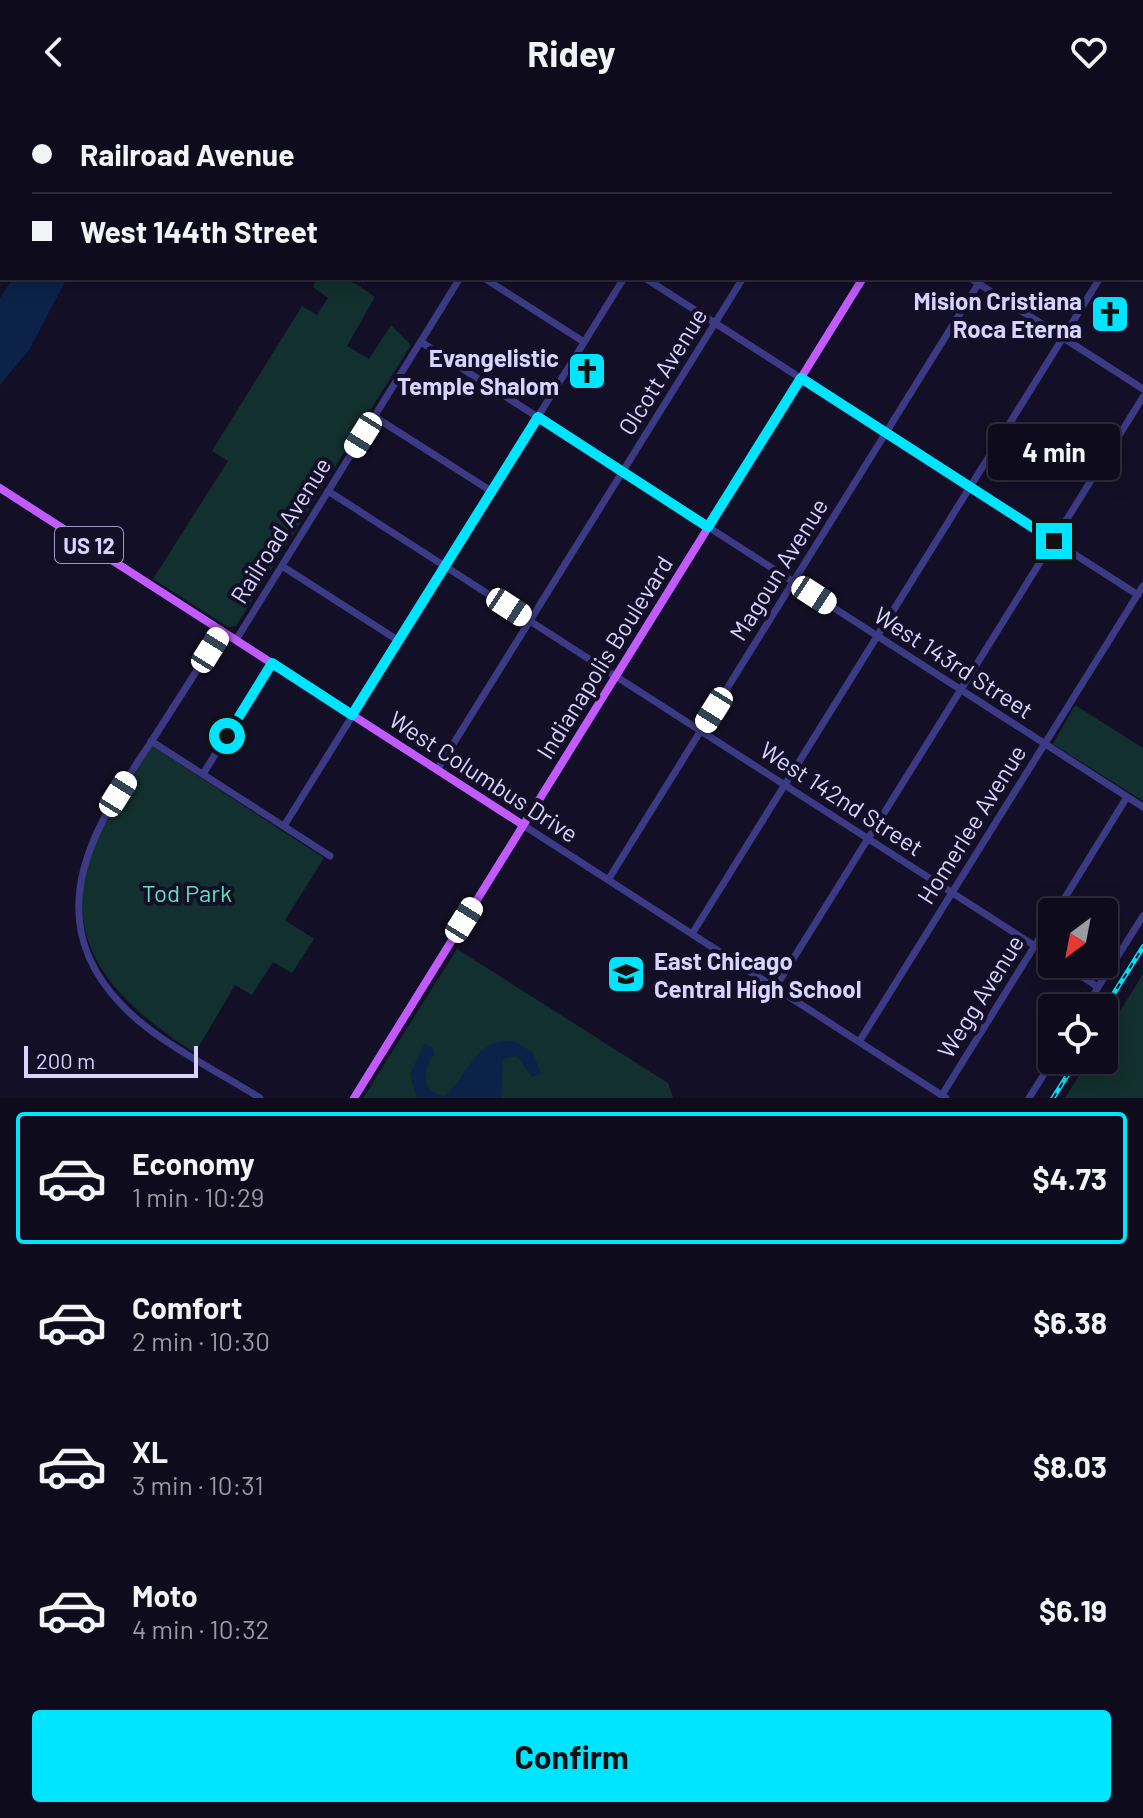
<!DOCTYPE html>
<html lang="en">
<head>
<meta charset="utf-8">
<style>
	:root { --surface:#0e0b1c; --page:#171425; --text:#f1f3f6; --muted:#9b9ba3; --line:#2e2b3b; --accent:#00e5ff }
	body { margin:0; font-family:Barlow,sans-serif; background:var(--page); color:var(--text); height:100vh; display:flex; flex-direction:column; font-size:30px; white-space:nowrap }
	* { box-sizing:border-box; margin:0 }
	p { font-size:26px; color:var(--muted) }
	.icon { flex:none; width:44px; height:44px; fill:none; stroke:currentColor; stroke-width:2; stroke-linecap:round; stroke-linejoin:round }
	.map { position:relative; height:994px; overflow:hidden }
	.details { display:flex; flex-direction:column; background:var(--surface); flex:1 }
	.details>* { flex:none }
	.guide { position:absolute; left:0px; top:0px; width:1144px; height:176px; box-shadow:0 4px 20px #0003,0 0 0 2px var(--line); display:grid; align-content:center; height:176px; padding:0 32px; background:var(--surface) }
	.needle { width:52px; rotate:212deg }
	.buttons { position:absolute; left:1038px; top:794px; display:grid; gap:16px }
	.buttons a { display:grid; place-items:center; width:80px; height:80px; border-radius:8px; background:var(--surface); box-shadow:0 4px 20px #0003,0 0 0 2px var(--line); font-size:40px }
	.scale { position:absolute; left:24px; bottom:20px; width:174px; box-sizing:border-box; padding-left:8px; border:4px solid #d9d4ff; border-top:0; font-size:22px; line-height:28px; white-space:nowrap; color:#d9d4ff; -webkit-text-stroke:6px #130f26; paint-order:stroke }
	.end { position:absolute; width:36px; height:36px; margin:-18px; border:10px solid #00e5ff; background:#111; box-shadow:0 0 0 4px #111 }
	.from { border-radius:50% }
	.bubble { position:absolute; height:56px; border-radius:8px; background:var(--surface); box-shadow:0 4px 20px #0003,0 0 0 2px var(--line); font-size:26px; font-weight:700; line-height:56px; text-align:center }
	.car { position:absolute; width:24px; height:48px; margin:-24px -12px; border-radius:10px; box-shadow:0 0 6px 2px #0007; background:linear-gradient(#fff 24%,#345 0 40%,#fff 0 76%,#345 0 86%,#fff 0) }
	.guide b { display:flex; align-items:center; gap:28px; height:76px; font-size:30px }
	.guide b+b { border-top:2px solid var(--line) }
	.guide i { width:20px; height:20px; background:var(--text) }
	ul { padding:14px 0 0; list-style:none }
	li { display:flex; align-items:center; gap:24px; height:132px; margin:0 16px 12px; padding:0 16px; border:4px solid transparent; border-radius:8px }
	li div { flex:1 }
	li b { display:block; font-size:30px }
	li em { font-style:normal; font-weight:700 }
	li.active { border-color:var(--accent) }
	li>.icon { width:72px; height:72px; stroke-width:1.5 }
	.action { display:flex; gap:16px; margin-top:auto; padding:16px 32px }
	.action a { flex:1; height:92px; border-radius:8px; background:var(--accent); color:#111; font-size:32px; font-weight:700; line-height:92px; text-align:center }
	header { display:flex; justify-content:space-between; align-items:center; height:104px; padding:0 32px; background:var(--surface); font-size:36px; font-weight:700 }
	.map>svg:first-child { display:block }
	.green { fill:#12302f }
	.water { fill:#0c2248 }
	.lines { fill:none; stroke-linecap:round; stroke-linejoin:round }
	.minor { stroke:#3d3a85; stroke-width:7 }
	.major { stroke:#c25bff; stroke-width:8 }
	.rail-casing { stroke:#00e5ff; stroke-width:5 }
	.rail { stroke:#130f26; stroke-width:2; stroke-dasharray:6; stroke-linecap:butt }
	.route { stroke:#00e5ff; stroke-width:10 }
	.labels { text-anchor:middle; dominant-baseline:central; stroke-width:8; stroke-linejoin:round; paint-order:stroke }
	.shield { fill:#130f26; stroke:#9e99be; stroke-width:2 }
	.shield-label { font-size:22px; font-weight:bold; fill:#d9d4ff }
	.poi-label { font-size:24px; font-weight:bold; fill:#d9d4ff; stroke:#130f26; text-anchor:end }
	.street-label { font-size:24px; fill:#d9d4ff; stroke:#130f26 }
	.park-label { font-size:24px; fill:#5fe0c0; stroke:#130f26 }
</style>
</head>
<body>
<header><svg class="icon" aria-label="back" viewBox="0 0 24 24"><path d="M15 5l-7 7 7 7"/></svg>Ridey<svg class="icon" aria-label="heart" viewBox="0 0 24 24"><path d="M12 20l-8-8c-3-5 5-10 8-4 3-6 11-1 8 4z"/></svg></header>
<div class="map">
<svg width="1143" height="994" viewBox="0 0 1143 994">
	<rect width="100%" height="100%" fill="#130f26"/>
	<path class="green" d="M317,174C348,174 352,176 375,193L347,242L369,255L391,221L411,241L236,522L228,523L153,475L228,357L212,347L302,202L317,211L328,194L313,183Z
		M1075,601L1143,644V697L1053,640Z
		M152,642L324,754L285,816L314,835L292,869L273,858L252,891L235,881L195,949C128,906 63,851 87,761C99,718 128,680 152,642Z
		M457,845L668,979L673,994H363Z
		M1143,870V994H1065L1089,956H1104V933Z"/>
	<path class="water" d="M13,174H67L29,246L0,281V194Z
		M515,937L533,949L541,970L532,973L517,952L503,955L501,994H417L410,970L425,939L432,943L434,950C422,967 421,988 445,992C471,969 474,934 515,937Z"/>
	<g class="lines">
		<path class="minor" d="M700,0L703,2
			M568,2L569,0
			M731,2L732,0
			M1089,2L1090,0
			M1142,106L1143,105
			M484,174L584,238
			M645,174L1138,491
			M970,174L1143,285
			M421,238L1143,703
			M375,313L491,387
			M328,387L1052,853
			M282,462L399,537
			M222,527C199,563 176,599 153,635C98,717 36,808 119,898C154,937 216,966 260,994
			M236,536L460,174
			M151,637L330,752
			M437,666L743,174
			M203,670L272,559
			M523,721L946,994
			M284,722L624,174
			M608,776L982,174
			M1056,808L1127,693
			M692,830L1100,174
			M1063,860L1098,883
			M775,884L1143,293
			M1085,904L1143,812
			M859,938L1143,482
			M942,991L1052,814
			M1029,994L1053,956"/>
		<path class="major" d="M969,2L971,0
			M0,384L523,721
			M354,994L863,174"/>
		<defs>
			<path id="rail" d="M977,0L980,2
				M250,1V0
				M1142,98L1143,99
				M1104,905L1143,843
				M1053,994L1077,956"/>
		</defs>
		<use href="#rail" class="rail-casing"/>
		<use href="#rail" class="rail"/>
	</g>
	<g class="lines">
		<path class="route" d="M227,632L272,559L352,611L538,313L708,423L801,274L1054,437"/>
	</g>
	<defs>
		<symbol id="church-square" viewBox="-11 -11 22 22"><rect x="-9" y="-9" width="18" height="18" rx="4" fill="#00e5ff" stroke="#130f26"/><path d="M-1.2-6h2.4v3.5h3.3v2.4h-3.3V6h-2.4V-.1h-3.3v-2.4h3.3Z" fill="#111"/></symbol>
		<symbol id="school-square" viewBox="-11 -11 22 22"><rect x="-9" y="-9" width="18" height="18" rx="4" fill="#00e5ff" stroke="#130f26"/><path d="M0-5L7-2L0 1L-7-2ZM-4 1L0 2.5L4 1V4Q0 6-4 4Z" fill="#111"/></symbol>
	</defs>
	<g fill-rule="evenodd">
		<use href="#church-square" x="1088" y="188" width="44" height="44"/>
		<use href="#church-square" x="565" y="245" width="44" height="44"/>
		<use href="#school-square" x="604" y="848" width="44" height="44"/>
	</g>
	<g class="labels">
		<rect class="shield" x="55" y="423" width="68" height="36" rx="6"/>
		<g class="shield-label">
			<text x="89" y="441">US 12</text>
		</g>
		<g class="poi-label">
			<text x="1082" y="196">Mision Cristiana<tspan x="1082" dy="28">Roca Eterna</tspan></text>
			<text x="559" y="253">Evangelistic<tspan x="559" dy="28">Temple Shalom</tspan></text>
			<text x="654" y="856" text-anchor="start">East Chicago<tspan x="654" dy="28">Central High School</tspan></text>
		</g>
		<g class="street-label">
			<text transform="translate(662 267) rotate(-58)">Olcott Avenue</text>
			<text transform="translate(280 426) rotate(-58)">Railroad Avenue</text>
			<text transform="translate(778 465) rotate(-58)">Magoun Avenue</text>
			<text transform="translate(604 553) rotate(-58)">Indianapolis Boulevard</text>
			<text transform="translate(954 558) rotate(33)">West 143rd Street</text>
			<text transform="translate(484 672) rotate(33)">West Columbus Drive</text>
			<text transform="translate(842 694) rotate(33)">West 142nd Street</text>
			<text transform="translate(971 720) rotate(-58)">Homerlee Avenue</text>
			<text transform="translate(980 892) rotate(-58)">Wegg Avenue</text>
		</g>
		<g class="park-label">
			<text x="187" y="788">Tod Park</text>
		</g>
	</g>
</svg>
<div class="buttons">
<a><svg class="needle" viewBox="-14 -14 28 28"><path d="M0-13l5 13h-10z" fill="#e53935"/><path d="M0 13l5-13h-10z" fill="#9b9ba3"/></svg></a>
<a><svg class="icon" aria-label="locate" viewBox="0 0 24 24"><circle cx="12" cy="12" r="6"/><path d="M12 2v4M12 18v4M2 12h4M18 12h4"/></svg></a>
</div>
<div class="scale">200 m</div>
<i class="end from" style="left:227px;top:632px"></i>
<i class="end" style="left:1054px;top:437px"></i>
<div class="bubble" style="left:988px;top:320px;width:132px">4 min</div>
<i class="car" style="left:363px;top:331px;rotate:212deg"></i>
<i class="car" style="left:814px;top:491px;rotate:123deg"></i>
<i class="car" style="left:509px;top:503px;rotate:123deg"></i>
<i class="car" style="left:210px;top:546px;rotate:32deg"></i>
<i class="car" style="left:714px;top:606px;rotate:212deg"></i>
<i class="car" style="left:118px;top:690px;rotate:32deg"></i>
<i class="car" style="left:464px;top:816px;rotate:32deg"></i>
<div class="guide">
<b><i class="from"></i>Railroad Avenue</b>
<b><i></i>West 144th Street</b>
</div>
</div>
<section class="details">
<ul>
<li class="active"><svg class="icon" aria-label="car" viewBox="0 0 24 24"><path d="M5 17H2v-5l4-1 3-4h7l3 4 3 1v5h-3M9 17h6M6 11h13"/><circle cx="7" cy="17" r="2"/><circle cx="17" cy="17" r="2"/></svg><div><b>Economy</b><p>1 min · 10:29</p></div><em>$4.73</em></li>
<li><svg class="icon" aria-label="car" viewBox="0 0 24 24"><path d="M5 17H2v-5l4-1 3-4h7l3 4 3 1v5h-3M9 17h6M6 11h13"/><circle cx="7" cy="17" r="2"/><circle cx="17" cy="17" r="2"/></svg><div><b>Comfort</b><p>2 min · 10:30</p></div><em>$6.38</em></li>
<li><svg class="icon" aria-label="car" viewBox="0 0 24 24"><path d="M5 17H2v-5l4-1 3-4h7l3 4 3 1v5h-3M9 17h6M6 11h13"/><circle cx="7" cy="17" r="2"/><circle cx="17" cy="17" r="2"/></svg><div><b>XL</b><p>3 min · 10:31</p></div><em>$8.03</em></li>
<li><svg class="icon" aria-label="car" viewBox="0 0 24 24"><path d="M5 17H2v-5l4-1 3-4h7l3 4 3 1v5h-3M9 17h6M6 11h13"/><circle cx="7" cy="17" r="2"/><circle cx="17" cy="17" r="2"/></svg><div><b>Moto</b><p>4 min · 10:32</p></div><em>$6.19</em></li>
</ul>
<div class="action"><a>Confirm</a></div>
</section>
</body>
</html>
